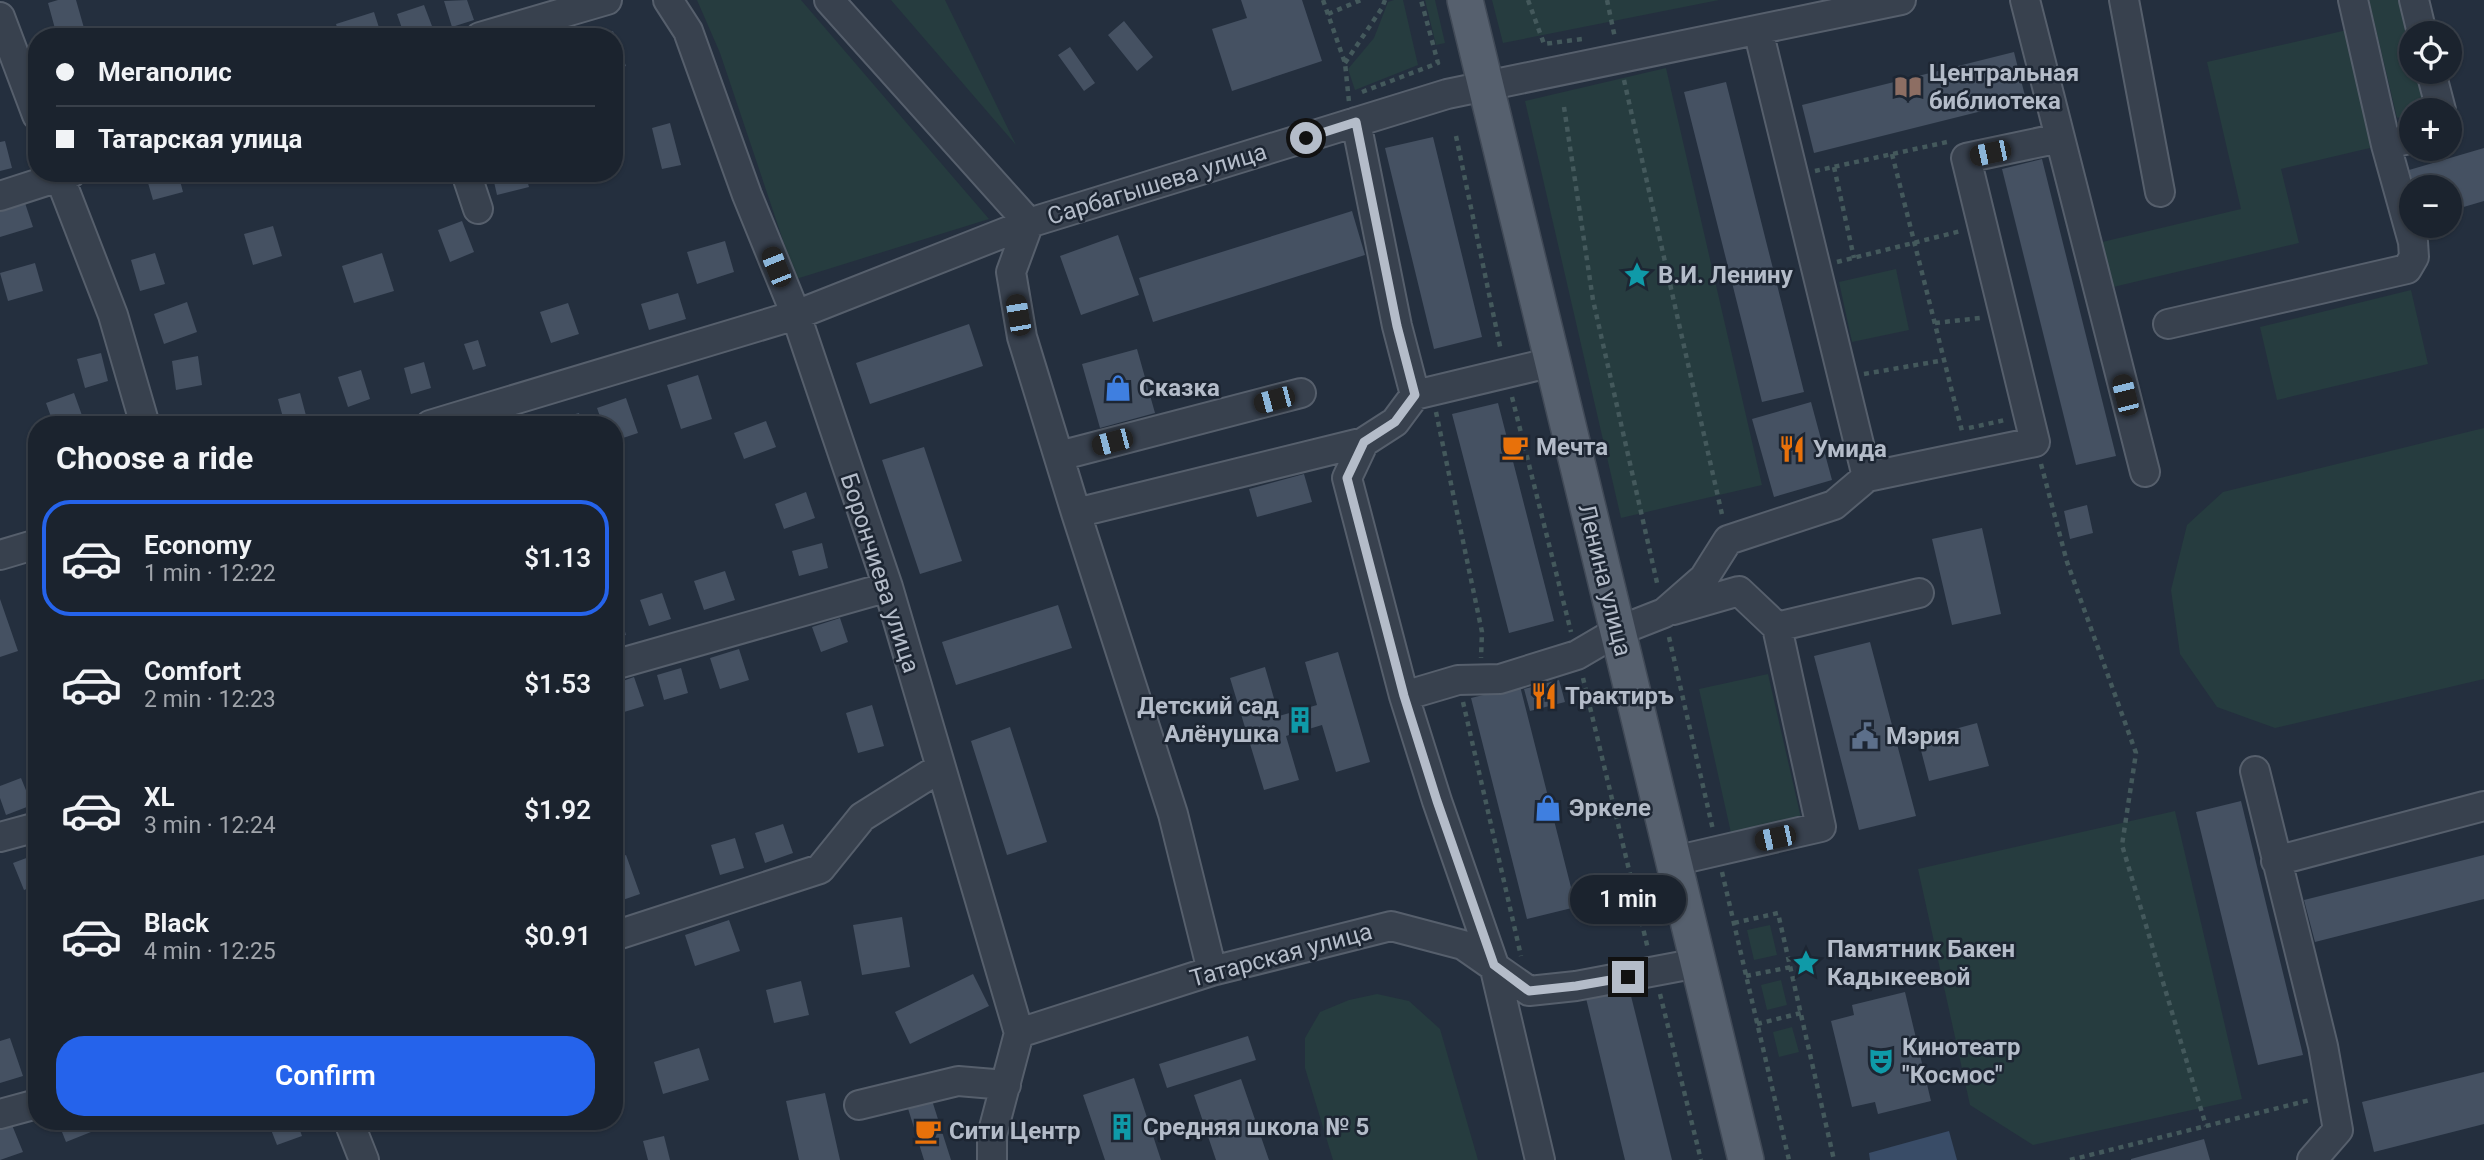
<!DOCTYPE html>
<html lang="en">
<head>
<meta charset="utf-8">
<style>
	:root { --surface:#1b232e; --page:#242b36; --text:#f1f3f6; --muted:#a0a4aa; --line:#39404a; --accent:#2563eb }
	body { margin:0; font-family:Roboto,sans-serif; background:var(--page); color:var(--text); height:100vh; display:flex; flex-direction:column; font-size:26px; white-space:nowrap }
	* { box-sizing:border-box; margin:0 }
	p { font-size:23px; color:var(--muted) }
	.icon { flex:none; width:38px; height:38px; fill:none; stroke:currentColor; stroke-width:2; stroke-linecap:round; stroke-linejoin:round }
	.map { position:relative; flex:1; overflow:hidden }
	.panel { position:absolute; left:28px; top:416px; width:595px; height:714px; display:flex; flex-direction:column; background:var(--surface); border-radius:28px; box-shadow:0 2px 5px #0004,0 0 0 2px var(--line) }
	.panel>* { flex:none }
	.guide { position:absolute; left:28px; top:28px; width:595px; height:154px; border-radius:28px; box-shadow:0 2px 5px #0004,0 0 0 2px var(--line); display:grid; align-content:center; height:154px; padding:0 28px; background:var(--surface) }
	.controls { position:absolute; left:2399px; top:21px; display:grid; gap:14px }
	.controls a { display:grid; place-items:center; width:63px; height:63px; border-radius:50%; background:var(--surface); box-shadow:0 2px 5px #0004,0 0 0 2px var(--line); font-size:35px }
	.end { position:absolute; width:32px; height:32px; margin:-16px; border:9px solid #b4bcc9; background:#111; box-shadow:0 0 0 4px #111 }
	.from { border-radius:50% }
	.bubble { position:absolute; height:49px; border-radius:24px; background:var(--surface); box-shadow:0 2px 5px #0004,0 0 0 2px var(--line); font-size:23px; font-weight:600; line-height:49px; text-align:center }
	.car { position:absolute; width:21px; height:42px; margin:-21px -10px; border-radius:9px; box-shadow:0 0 5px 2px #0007; background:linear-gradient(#222 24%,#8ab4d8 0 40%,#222 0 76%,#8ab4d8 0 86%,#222 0) }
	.guide b { display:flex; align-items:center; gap:24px; height:66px; font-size:26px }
	.guide b+b { border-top:2px solid var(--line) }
	.guide i { width:18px; height:18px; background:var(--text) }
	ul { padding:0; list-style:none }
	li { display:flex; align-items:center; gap:21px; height:116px; margin:0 14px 10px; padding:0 14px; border:4px solid transparent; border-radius:28px }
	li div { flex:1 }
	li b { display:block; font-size:26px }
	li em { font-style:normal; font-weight:600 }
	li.on { border-color:var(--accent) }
	li>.icon { width:63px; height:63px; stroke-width:1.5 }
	h2 { padding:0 28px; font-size:32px; line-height:84px }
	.action { display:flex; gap:14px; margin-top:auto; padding:14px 28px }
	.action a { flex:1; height:80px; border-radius:28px; background:var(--accent); color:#fff; font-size:28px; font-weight:600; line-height:80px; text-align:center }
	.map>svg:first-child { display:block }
	.green { fill:#263c3f }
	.water { fill:#394c67 }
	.building { fill:#455162 }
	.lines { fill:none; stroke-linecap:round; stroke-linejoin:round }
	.minor-casing { stroke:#565f6c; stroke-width:32 }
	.major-casing { stroke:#414a57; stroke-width:38 }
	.path { stroke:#44595c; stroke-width:4.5; stroke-dasharray:5 5; stroke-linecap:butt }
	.minor { stroke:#38414e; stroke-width:28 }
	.major { stroke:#56606e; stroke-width:35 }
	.route { stroke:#b4bcc9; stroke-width:9 }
	.labels { text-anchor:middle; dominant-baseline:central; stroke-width:5; stroke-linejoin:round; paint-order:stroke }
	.poi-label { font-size:24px; font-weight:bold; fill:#b4bcc9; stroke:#1d2633; text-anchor:start }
	.street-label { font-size:24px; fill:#b4bcc9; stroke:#1d2633 }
</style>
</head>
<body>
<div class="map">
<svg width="2484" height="1160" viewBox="0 0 2484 1160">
	<rect width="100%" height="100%" fill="#242f3e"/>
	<path class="green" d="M697,0H801L989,219L796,279L720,53Z
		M891,0H945L1016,145Z
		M1394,0H1403L1418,65L1355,90L1348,69L1374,38L1388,2Z
		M1425,0H1435L1445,43L1436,45Z
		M1492,0H1719L1503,43Z
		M2369,0H2404L2412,33V72H2421L2430,110H2412L2411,114L2397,118Z
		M2347,30L2374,147L2281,169L2299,243L2109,288L2098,243L2241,209L2207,62Z
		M1666,68L1762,485L1621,518L1525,101Z
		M1896,269L1909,330L1852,342L1839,282Z
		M2411,290L2428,364L2277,400L2260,327Z
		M2484,428V679L2275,728L2217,707L2180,654L2171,590L2187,525L2223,492Z
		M1768,674L1801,818L1731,833L1699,689Z
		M2175,811L2242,1099L2033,1145L1970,1105L1918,869Z
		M1770,925L1777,955L1754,960L1747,930Z
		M1781,980L1787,1005L1767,1010L1761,985Z
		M1377,994L1409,1001L1440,1029L1478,1160H1333L1305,1068V1038L1320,1012L1349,1000Z
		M1792,1027L1799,1052L1779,1057L1773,1032Z"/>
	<path class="water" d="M1949,1131L1957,1160H1870L1869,1153Z"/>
	<path class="building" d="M58,0H76L84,28L57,36L48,3Z
		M467,0L474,20L452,27L444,1Z
		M1241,0H1302L1322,61L1232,91L1212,29L1247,18Z
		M424,5L435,34L427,37H405L397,14Z
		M374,12L382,37H340L336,24Z
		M1124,21L1153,57L1137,71L1108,35Z
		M613,31L626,66L614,70V37L596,36Z
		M1070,47L1095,83L1084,91L1058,55Z
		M2014,52L2026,100L1814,153L1802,105Z
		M1726,82L1804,392L1762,402L1684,92Z
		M670,123L681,165L662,169L652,128Z
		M1433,137L1482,337L1434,349L1385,148Z
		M5,141L12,168L0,171V142Z
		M2484,148V201L2450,211V187H2414L2409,170Z
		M2042,159L2116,456L2076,465L2002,169Z
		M157,173H178L183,192L153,200L146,176Z
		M201,173H223L225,177L204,184Z
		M492,173H525L529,187L497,195Z
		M25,203L33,227L0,237V211Z
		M1352,211L1365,255L1153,322L1139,278Z
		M462,221L474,252L450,262L438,230Z
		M273,226L282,256L253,265L244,234Z
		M1118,235L1139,295L1081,315L1060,256Z
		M725,241L734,272L697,284L687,252Z
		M155,253L165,284L140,291L131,260Z
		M382,253L394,291L354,303L342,266Z
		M35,263L43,291L8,301L0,273Z
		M678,293L686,319L649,330L641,304Z
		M187,302L197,332L164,344L154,314Z
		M568,303L579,334L551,343L540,312Z
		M969,324L983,366L870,404L856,363Z
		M478,340L486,366L473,370L464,344Z
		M1137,349L1155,413L1100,428L1082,364Z
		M101,353L108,381L85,388L77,359Z
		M198,356L202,385L176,390L172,361Z
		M424,362L431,388L411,394L404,368Z
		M361,370L370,399L348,407L338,377Z
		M698,375L712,419L681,429L667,385Z
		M74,393L84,421L73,425H54L46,403Z
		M300,393L308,423L285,425L278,399Z
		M626,398L638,433L614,441V425H603L597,408Z
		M1811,402L1832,480L1774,497L1752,419Z
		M1498,403L1554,621L1509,633L1452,414Z
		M579,413L582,425H559L557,419Z
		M766,421L776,447L744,459L734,433Z
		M924,447L962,561L920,574L882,460Z
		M1304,474L1312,502L1257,517L1249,489Z
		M806,492L815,518L784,529L775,504Z
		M2087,505L2093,533L2070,539L2064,511Z
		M1982,528L2001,614L1952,625L1932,539Z
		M822,543L828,568L799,576L792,551Z
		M725,571L735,600L704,610L694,581Z
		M662,593L671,619L649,626L640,600Z
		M0,599L18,651L0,657Z
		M617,604L626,635L614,638V605Z
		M1058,605L1072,648L956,685L942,642Z
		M840,618L848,642L821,652L812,627Z
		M1870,642L1916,816L1859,830L1814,656Z
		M739,649L749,680L720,689L710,658Z
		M1338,652L1370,762L1336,772L1322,725L1286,736L1299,780L1264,790L1230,678L1265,667L1279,716L1317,705L1305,662Z
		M681,668L688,693L664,700L657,675Z
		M634,677L644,706L614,715V684Z
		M1559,680L1565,702L1530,711L1524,689Z
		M1520,686L1576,907L1527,919L1471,698Z
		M872,705L884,746L858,753L846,713Z
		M1977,723L1989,766L1929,781L1918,739Z
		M1010,727L1047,842L1007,855L971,741Z
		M21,778L32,805L6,815L0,798V786Z
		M2241,801L2303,1055L2258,1065L2196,812Z
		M783,824L793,853L765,863L755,833Z
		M735,838L744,868L720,875L711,845Z
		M37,854V885L24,890L13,863Z
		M626,855L640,894L614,903V859Z
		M2484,855V899L2315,942L2304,900Z
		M902,917L910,967L862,975L853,925Z
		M729,920L740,951L695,966L685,935Z
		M973,974L989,1006L910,1044L895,1012Z
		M801,981L809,1015L774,1023L766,990Z
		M1628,984L1672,1160H1625L1585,994Z
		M1905,992L1931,1101L1878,1114L1875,1102L1852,1107L1831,1021L1854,1015L1852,1005Z
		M1248,1036L1256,1060L1167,1088L1159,1064Z
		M10,1038L23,1076L0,1083V1041Z
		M699,1048L709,1080L663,1094L654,1062Z
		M2484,1072V1124L2374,1152L2362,1102Z
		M1134,1078L1161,1160H1105L1083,1095Z
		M1241,1079L1269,1160H1216L1194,1095Z
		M825,1093L840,1160H799L786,1101Z
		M930,1094L951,1160H924L906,1102Z
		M58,1122H87L91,1132L66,1142Z
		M97,1122H125L100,1131Z
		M268,1122H297L302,1136L277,1145Z
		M12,1125L23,1152L0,1160V1129Z
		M664,1136L670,1160H648L643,1141Z
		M2204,1139L2210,1160H2131V1159Z"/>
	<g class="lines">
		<defs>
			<path id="minor" d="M668,0L688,31L747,195L796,315L888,587L1019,1033L992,1135V1160
				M829,0L1029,223L1011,272L1022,337L1076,513L1173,814L1212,971
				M2025,0L2145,472
				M2124,0L2160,192
				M2414,0L2422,33
				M0,17L37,115
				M1758,30L1867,477
				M480,37L607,0
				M2431,72L2441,110
				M1356,122L1397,326L1415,395L1395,422L1364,442L1347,478L1404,696L1437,801L1494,965L1540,1160
				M2386,145L2412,138
				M58,173L113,315L145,425
				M466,173L478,209
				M0,196L71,173
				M2168,324L2407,269L2414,257L2413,242L2386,145L2353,0
				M1415,395L1553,362
				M430,425L796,315L1029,223L1447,94L1901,0
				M1059,456L1301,393
				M1076,513L1364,442
				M0,555L37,544
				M1673,610L1739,591L1777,627L1919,593
				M614,665L888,587
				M1404,696L1458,680L1500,679L1577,655L1618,631L1664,613L1704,578L1728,540L1834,505L1867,477L2035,442L1966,158L2060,138
				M2255,771L2323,1046L2338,1130L2312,1160
				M0,837L37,827
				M1674,861L1821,827L1777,627
				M2276,861L2484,806
				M614,936L820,869L862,817L940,768
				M1019,1033L1212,971L1391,926L1463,945L1529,991L1576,986L1698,963
				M859,1105L958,1081L1006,1085
				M0,1114L37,1104
				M349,1122L364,1160"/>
			<path id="major" d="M1465,0L1746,1160"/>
		</defs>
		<use href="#minor" class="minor-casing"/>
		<use href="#major" class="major-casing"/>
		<path class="path" d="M1323,0L1345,63L1349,102
			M1528,0L1544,44L1582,39
			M1607,0L1615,38
			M1328,14L1361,0
			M1345,63L1382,8L1385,0
			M1624,80L1723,519
			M1362,92L1438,63L1421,0
			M1564,107L1593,300L1658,587
			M1456,136L1501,351
			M1892,154L1963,435
			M1834,167L1854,258
			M1815,171L1947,142
			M1837,262L1961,231
			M1935,323L1980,318
			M1864,374L1945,360
			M1512,397L1571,632
			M1436,412L1482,632L1481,658
			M1969,428L2005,420
			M2041,464L2067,562L2136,753L2122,845L2206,1126
			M1669,637L1713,830
			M1583,678L1648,949
			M1463,702L1521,956
			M1722,872L1789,1160
			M1636,896L1655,892
			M1734,923L1778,913L1834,1160
			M1746,976L1791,967
			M1660,994L1701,1160
			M1757,1024L1801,1013
			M2070,1160L2310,1100"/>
		<use href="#minor" class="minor"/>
		<use href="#major" class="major"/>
	</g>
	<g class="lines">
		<path class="route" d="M1306,138L1356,122L1397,326L1415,395L1395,422L1364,442L1347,478L1404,696L1437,801L1494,965L1529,991L1576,986L1628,977"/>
	</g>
	<defs>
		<symbol id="library-bare" viewBox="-9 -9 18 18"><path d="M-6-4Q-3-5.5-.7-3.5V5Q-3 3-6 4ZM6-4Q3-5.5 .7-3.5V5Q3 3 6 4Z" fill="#8d6e63" stroke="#1d2633" stroke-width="2.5" paint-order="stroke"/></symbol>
		<symbol id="sight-bare" viewBox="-9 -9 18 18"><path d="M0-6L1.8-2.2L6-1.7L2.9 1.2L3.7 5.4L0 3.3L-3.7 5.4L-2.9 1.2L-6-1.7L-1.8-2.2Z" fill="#0f9aa8" stroke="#1d2633" stroke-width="2.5" paint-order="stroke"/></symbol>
		<symbol id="shop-bare" viewBox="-9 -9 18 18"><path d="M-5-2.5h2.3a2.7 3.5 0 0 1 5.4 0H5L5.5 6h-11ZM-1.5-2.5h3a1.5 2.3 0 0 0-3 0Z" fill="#3f7fe0" stroke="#1d2633" stroke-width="2.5" paint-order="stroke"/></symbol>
		<symbol id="cafe-bare" viewBox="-9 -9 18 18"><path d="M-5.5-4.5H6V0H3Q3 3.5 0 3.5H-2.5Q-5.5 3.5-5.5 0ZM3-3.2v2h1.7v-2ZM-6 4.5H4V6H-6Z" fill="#e8710a" stroke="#1d2633" stroke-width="2.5" paint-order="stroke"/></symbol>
		<symbol id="restaurant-bare" viewBox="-9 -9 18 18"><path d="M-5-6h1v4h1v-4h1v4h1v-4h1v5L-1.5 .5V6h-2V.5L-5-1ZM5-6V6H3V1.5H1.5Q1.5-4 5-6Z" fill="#e8710a" stroke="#1d2633" stroke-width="2.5" paint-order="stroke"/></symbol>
		<symbol id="building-bare" viewBox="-9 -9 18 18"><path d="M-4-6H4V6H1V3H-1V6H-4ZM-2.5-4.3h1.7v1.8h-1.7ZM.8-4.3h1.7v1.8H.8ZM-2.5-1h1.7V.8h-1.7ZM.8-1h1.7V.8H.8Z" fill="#0f9aa8" stroke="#1d2633" stroke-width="2.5" paint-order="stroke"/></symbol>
		<symbol id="civic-bare" viewBox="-9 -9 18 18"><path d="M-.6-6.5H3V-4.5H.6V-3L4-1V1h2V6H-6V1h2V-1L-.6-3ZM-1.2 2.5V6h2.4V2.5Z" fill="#5c6f8a" stroke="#1d2633" stroke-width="2.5" paint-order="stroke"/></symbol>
		<symbol id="theatre-bare" viewBox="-9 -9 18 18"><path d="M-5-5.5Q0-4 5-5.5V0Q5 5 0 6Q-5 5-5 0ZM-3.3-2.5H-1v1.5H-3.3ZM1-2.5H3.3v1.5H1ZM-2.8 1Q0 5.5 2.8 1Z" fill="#0f9aa8" stroke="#1d2633" stroke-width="2.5" paint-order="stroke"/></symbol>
	</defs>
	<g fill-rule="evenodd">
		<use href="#library-bare" x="1889" y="68" width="38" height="38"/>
		<use href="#sight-bare" x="1618" y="256" width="38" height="38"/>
		<use href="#shop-bare" x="1099" y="369" width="38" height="38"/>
		<use href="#cafe-bare" x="1496" y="428" width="38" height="38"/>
		<use href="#restaurant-bare" x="1773" y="430" width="38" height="38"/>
		<use href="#restaurant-bare" x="1525" y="677" width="38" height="38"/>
		<use href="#building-bare" x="1281" y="701" width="38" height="38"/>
		<use href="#civic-bare" x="1846" y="717" width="38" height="38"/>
		<use href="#shop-bare" x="1529" y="789" width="38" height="38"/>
		<use href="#sight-bare" x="1787" y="944" width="38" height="38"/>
		<use href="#theatre-bare" x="1862" y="1042" width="38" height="38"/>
		<use href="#building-bare" x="1103" y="1108" width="38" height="38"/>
		<use href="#cafe-bare" x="909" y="1112" width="38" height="38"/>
	</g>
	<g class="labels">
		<g class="poi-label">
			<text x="1929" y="73">Центральная<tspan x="1929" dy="28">библиотека</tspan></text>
			<text x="1658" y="275">В.И. Ленину</text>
			<text x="1139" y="388">Сказка</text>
			<text x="1536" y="447">Мечта</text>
			<text x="1813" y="449">Умида</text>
			<text x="1565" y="696">Трактиръ</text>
			<text x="1279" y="706" text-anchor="end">Детский сад<tspan x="1279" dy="28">Алёнушка</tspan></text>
			<text x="1886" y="736">Мэрия</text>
			<text x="1569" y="808">Эркеле</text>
			<text x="1827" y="949">Памятник Бакен<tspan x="1827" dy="28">Кадыкеевой</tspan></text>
			<text x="1902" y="1047">Кинотеатр<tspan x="1902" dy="28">"Космос"</tspan></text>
			<text x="1143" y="1127">Средняя школа № 5</text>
			<text x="949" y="1131">Сити Центр</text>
		</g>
		<g class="street-label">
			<text transform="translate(1157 184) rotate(-17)">Сарбагышева улица</text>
			<text transform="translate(880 573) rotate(72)">Борончиева улица</text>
			<text transform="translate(1605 580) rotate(76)">Ленина улица</text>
			<text transform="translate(1281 955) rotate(-15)">Татарская улица</text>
		</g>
	</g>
</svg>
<div class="controls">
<a><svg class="icon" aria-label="locate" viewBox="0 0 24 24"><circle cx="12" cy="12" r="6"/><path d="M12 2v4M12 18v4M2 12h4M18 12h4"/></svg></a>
<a>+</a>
<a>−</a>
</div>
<i class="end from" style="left:1306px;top:138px"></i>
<i class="end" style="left:1628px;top:977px"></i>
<div class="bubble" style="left:1570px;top:875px;width:116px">1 min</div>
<i class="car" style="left:1990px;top:153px;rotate:258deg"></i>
<i class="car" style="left:776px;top:267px;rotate:338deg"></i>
<i class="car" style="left:1018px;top:315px;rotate:350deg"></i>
<i class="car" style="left:2125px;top:395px;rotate:346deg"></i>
<i class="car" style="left:1274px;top:400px;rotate:255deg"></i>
<i class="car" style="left:1112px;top:442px;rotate:255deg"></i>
<i class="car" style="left:1775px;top:838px;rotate:258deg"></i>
<div class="guide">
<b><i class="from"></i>Мегаполис</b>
<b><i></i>Татарская улица</b>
</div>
<section class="panel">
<h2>Choose a ride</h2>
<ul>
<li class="on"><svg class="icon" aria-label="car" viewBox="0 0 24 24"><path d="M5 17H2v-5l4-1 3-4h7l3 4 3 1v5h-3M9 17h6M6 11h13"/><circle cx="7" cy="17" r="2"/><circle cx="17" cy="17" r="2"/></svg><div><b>Economy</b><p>1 min · 12:22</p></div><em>$1.13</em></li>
<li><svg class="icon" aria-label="car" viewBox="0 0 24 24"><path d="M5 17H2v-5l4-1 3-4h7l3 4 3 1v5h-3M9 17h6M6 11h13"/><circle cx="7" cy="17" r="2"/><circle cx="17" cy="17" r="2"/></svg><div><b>Comfort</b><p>2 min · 12:23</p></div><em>$1.53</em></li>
<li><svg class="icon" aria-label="car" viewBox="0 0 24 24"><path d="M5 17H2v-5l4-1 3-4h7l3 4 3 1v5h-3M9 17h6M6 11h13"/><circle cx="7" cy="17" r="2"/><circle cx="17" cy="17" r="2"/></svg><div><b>XL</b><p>3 min · 12:24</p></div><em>$1.92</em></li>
<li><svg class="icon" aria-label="car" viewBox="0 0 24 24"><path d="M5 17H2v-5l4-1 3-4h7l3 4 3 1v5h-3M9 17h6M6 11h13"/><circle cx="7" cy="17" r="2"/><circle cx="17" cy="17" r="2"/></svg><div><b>Black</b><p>4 min · 12:25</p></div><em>$0.91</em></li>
</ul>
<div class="action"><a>Confirm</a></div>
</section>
</div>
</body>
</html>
